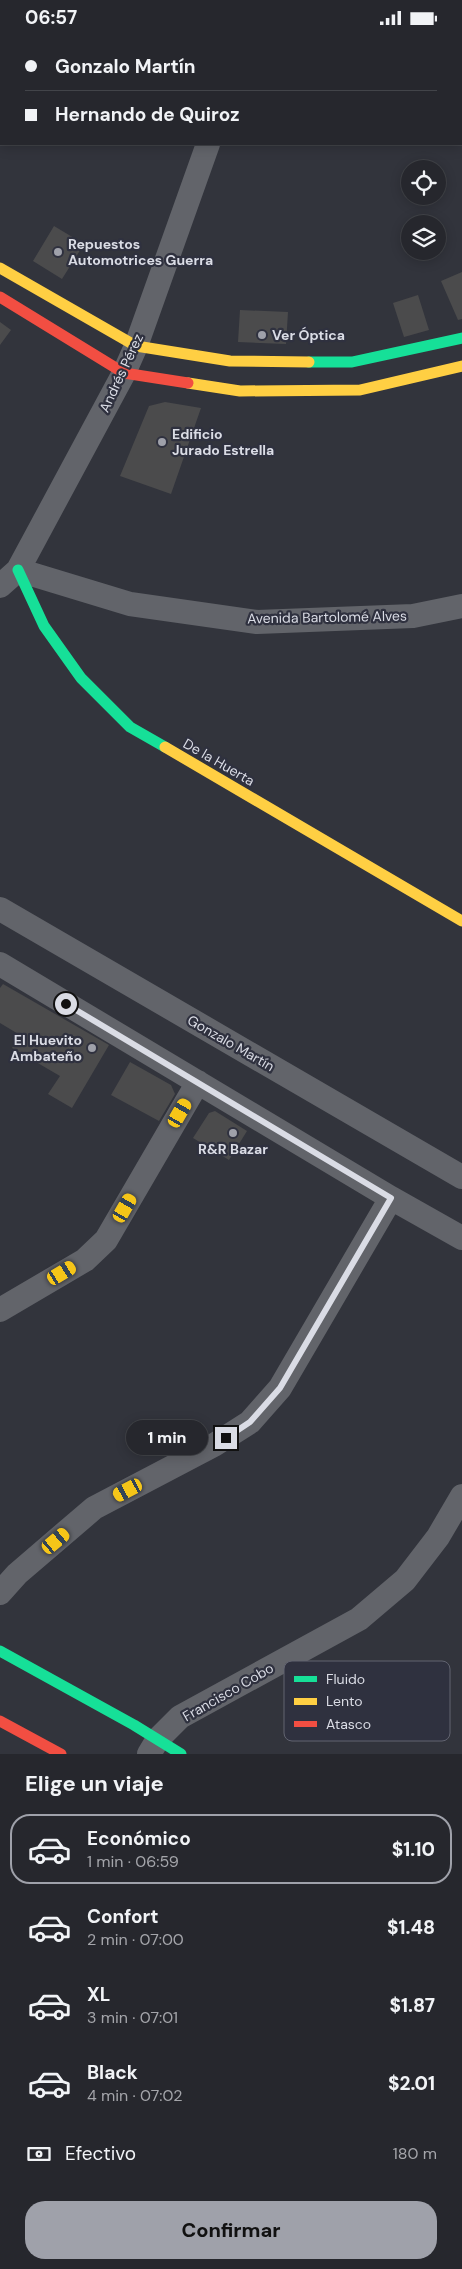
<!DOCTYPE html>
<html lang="es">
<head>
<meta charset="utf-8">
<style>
	:root { --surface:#26272d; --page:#323339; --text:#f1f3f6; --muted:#a4a5aa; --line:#424449; --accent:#9fa1aa }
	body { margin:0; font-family:"DM Sans",sans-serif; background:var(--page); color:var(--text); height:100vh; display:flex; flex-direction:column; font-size:19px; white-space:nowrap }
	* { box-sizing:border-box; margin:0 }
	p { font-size:16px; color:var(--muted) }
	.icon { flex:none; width:28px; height:28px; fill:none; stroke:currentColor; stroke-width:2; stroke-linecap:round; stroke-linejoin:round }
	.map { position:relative; height:1719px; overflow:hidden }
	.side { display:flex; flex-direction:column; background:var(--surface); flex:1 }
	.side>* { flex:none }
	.banner { position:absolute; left:0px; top:0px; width:462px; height:110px; box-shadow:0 2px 12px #0003,0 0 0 1px var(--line); display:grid; align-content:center; height:110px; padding:0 25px; background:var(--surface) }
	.fabs { position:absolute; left:401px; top:125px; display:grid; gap:10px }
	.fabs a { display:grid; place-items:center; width:45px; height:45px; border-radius:50%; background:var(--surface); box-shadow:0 2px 12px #0003,0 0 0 1px var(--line); font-size:25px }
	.end { position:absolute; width:22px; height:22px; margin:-11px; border:6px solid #dadce5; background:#111; box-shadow:0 0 0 2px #111 }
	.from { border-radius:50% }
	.bubble { position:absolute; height:35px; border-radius:18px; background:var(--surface); box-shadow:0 2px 12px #0003,0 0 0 1px var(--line); font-size:16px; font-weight:800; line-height:35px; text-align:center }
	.car { position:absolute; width:15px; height:30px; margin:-15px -8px; border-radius:6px; box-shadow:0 0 4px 1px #0007; background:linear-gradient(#f5c518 24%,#345 0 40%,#f5c518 0 76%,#345 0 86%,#f5c518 0) }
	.banner b { display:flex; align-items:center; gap:18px; height:48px; font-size:19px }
	.banner b+b { border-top:1px solid var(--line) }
	.banner i { width:12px; height:12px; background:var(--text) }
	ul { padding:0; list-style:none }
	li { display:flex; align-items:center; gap:15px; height:70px; margin:0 10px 8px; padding:0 15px; border:2px solid transparent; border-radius:20px }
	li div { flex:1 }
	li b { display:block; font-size:19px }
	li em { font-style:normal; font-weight:800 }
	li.active { border-color:var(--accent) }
	li>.icon { width:45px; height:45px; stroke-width:1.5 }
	h2 { padding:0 25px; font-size:22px; line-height:60px }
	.pay { display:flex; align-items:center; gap:12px; height:55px; padding:0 25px; font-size:19px }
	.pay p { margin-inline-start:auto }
	.cta { display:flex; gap:10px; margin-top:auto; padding:10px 25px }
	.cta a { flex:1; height:58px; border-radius:20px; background:var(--accent); color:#111; font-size:20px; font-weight:800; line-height:58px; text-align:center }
	.status { display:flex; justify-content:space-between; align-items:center; height:35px; padding:0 25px; background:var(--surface); direction:ltr }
	.status svg { height:14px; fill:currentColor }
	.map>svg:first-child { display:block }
	.building { fill:#4b4b4c }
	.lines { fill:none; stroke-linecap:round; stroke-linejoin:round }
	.street { stroke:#62646a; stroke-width:24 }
	.fast { stroke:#16e098; stroke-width:11 }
	.slow { stroke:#ffcf43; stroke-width:11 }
	.jam { stroke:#f24e42; stroke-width:11 }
	.route { stroke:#dadce5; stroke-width:6 }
	.poi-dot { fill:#9fa1aa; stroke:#2f313f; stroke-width:2 }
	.labels { text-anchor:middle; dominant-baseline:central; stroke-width:4.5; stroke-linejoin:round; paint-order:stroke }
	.poi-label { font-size:14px; font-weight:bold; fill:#dadce5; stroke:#2f313f; text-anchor:start }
	.street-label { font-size:14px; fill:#dadce5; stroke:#2f313f }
	.key { fill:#2f313f; stroke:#626471; stroke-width:1 }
	.key-label { font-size:14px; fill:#dadce5 }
</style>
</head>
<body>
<div class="status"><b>06:57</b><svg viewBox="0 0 49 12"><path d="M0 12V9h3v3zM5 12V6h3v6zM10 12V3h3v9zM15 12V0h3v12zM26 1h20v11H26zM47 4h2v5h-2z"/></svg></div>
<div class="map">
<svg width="462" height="1719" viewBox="0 0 462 1719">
	<rect width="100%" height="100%" fill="#32343c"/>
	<path class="building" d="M54,191L84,209L62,244L33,226Z
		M462,237V284L458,285L441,246Z
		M418,260L429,295L404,302L393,268Z
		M240,275L288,277L286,309L238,307Z
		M0,287L11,295L0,310Z
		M165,367L201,373L171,459L120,441L149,371Z
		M3,949L109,1010L72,1073L48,1059L60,1041L12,1013L20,1000L0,988V953Z
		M130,1027L171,1050L175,1059L159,1086L111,1060Z
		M215,1076L247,1096L229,1125L193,1103L209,1078Z"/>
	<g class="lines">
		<path class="street" d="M95,0L96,1
			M461,51H462
			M18,535L130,569L257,587L413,581L462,571
			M0,551L18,535L124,338L136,311L208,109
			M0,874L462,1142
			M0,929L391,1163L462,1203
			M0,1275L85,1225L106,1205L198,1047
			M0,1558L17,1539L94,1473L214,1410L250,1387L280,1353L391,1163
			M149,1719L158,1704L180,1682L359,1584L405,1545L438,1502L462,1461"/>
		<path class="fast" d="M309,327H352L462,303
			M18,535L44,591L81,643L130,692L165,712
			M0,1616L134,1690L181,1719"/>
		<path class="slow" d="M0,233L136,311L230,326L309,327
			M188,348L240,356L360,355L462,331
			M165,712L462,886"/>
		<path class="jam" d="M0,262L124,338L188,348
			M0,1686L61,1719"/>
	</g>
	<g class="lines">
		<path class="route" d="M66,969L391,1163L280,1353L250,1387L226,1403"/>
	</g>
	<g class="poi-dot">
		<circle cx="58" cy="217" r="5"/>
		<circle cx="262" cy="300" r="5"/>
		<circle cx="162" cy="407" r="5"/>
		<circle cx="92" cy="1013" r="5"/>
		<circle cx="233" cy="1098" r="5"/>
	</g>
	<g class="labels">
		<g class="poi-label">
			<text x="68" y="209">Repuestos<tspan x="68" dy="16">Automotrices Guerra</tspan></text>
			<text x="272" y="300">Ver Óptica</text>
			<text x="172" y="399">Edificio<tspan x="172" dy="16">Jurado Estrella</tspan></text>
			<text x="82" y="1005" text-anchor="end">El Huevito<tspan x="82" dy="16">Ambateño</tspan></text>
			<text x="233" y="1114" text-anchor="middle">R&amp;R Bazar</text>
		</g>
		<g class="street-label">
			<text transform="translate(121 338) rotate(-65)">Andrés Pérez</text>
			<text transform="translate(327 582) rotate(-1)">Avenida Bartolomé Alves</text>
			<text transform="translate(219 727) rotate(30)">De la Huerta</text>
			<text transform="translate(231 1008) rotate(30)">Gonzalo Martín</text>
			<text transform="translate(228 1657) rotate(-30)">Francisco Cobo</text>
		</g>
	</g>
	<rect x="284" y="1626" width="166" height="80" rx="8" class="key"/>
	<rect x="294" y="1641" width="23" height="6" fill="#16e098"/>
	<rect x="294" y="1663" width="23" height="7" fill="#ffcf43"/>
	<rect x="294" y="1686" width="23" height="6" fill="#f24e42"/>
	<g class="key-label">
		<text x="326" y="1649">Fluido</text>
		<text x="326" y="1671">Lento</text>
		<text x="326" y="1694">Atasco</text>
	</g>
</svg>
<div class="fabs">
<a><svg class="icon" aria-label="locate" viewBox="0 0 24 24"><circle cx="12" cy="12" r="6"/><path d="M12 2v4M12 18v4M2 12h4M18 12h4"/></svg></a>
<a><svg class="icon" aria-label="layers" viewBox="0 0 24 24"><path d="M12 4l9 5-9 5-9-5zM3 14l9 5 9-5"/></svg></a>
</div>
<i class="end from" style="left:66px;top:969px"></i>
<i class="end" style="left:226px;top:1403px"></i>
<div class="bubble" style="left:126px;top:1385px;width:82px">1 min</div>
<i class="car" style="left:180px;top:1078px;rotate:30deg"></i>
<i class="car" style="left:125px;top:1173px;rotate:30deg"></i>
<i class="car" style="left:62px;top:1238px;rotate:59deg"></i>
<i class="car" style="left:128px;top:1455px;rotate:242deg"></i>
<i class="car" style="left:56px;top:1506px;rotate:50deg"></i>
<div class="banner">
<b><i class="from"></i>Gonzalo Martín</b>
<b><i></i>Hernando de Quiroz</b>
</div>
</div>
<section class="side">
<h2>Elige un viaje</h2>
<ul>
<li class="active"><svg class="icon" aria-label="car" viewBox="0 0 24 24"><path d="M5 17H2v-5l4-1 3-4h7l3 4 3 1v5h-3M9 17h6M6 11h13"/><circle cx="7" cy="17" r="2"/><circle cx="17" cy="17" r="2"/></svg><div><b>Económico</b><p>1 min · 06:59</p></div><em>$1.10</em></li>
<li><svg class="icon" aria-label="car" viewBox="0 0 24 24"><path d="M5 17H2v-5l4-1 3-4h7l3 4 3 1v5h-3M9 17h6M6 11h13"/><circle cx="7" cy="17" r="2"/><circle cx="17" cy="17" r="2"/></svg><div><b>Confort</b><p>2 min · 07:00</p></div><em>$1.48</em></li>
<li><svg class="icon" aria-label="car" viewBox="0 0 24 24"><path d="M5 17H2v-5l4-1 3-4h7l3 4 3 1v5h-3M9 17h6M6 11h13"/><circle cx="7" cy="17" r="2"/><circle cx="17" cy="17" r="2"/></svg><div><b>XL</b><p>3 min · 07:01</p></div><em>$1.87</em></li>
<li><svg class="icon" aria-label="car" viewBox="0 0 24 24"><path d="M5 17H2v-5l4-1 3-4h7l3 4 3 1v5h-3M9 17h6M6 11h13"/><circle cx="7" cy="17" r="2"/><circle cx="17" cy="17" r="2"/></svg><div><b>Black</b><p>4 min · 07:02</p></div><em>$2.01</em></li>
</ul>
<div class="pay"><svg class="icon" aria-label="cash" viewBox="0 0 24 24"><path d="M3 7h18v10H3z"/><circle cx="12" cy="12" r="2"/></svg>Efectivo<p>180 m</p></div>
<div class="cta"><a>Confirmar</a></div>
</section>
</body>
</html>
